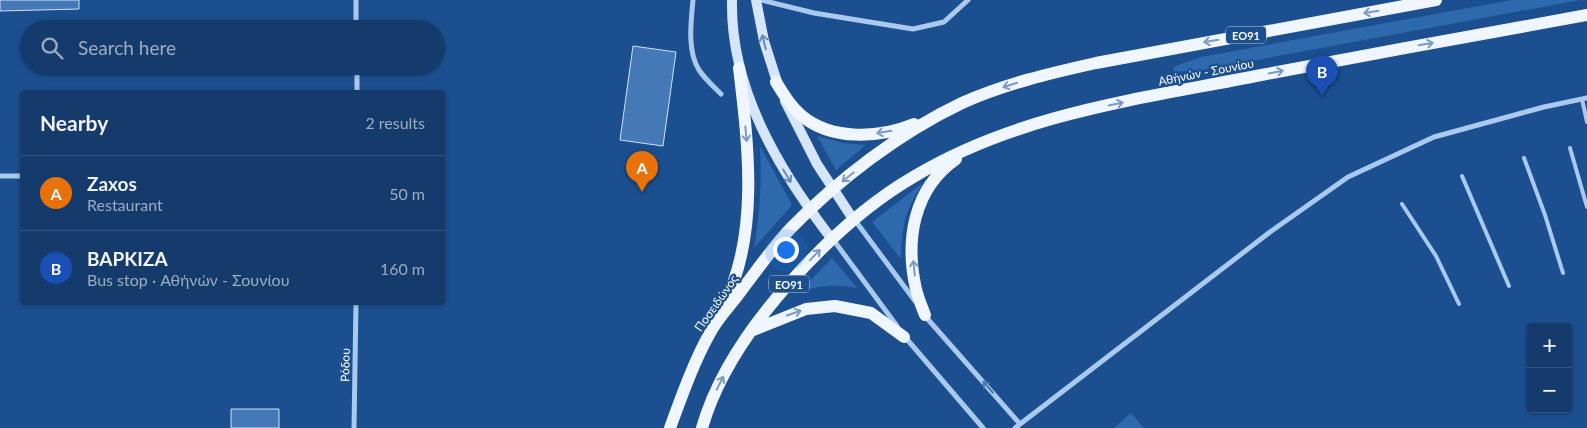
<!DOCTYPE html>
<html lang="en">
<head>
<meta charset="utf-8">
<style>
  :root { --surface:#143b6b; --page:#1d4271; --text:#f1f3f6; --muted:#9dadc1; --line:#33557e; --accent:#d6ab8b }
  body { margin:0; font-family:Lato,sans-serif; background:var(--page); color:var(--text) }
  .controls { position:absolute; right:15px; bottom:15px; display:grid; overflow:hidden; border-radius:5px; box-shadow:0 1px 4px #0004 }
  .controls button { width:45px; height:45px; display:grid; place-items:center; padding:0; border:0; border-bottom:1px solid var(--line); background:var(--surface); color:var(--text); font:25px sans-serif }
  .you { position:absolute; left:785px; top:249px; width:18px; height:18px; margin:-12px; border:4px solid #fff; border-radius:50%; background:#1a73e8; box-shadow:0 0 0 8px #1a73e833 }
  .badge { display:grid; place-items:center; width:32px; height:32px; border-radius:50%; background:var(--accent); color:#fff; font-size:16px; font-weight:700 }
  .pin { position:absolute; translate:-50% -41px; filter:drop-shadow(0 1px 2px #0008) }
  .pin::after { content:''; position:absolute; top:26px; width:18px; height:15px; background:inherit; clip-path:polygon(0 0,100% 0,50% 100%) }
  .list { margin:0; padding:0; list-style:none }
  h2 { display:flex; justify-content:space-between; align-items:center; height:65px; margin:0; padding:0 20px; font-size:21px }
  h2 small { font-size:16px; font-weight:400; color:var(--muted) }
  .list li { display:grid; grid-template-columns:32px 1fr auto; gap:15px; align-items:center; box-sizing:border-box; height:75px; padding:0 20px; border-top:1px solid var(--line) }
  .list b { display:block; font-size:19px; white-space:nowrap }
  .list p { margin:0; font-size:16px; white-space:nowrap; color:var(--muted) }
  .list em { font-size:16px; font-style:normal; color:var(--muted) }
  .icon { flex:none; width:28px; height:28px; fill:none; stroke:currentColor; stroke-width:2; stroke-linecap:round; stroke-linejoin:round }
  .map { position:relative; flex:none; width:1587px; height:428px; overflow:hidden }
  .search { position:absolute; background:var(--surface); box-shadow:0 1px 4px #0004; left:20px; top:20px; width:425px; height:55px; display:flex; align-items:center; gap:12px; box-sizing:border-box; padding:0 18px; border-radius:28px; color:var(--muted); font-size:19px }
  .panel { position:absolute; background:var(--surface); box-shadow:0 1px 4px #0004; left:20px; top:90px; width:425px; height:215px; border-radius:5px }
  .map>svg:first-child { display:block }
</style>
</head>
<body>
<div class="map">
<svg width="1587" height="428" viewBox="0 0 1587 428">
  <rect width="100%" height="100%" fill="#1b4f8f"/>
  <path fill="#2e69ad" d="M1512 0H1580L1203 70 1175 72 1173 70 1175 66 1201 57Z
    M817 136 843 143 866 145 836 170Z
    M760 146 792 205 754 248C760 212 762 182 760 146Z
    M924 182C905 210 902 225 901 259L872 222Z
    M832 258 857 288C834 284 822 285 799 292Z
    M1131 413 1144 428H1114Z"/>
  <path fill="#4478b7" stroke="#cfe3fa" d="M0 0H79V9L0 11Z
    M633 46 676 52 663 146 620 140Z
    M231 409H279V428H231Z"/>
  <g fill="none" stroke-linecap="round" stroke-linejoin="round">
    <path stroke="#a9c9ee" stroke-width="4" d="M1582 99 1587 122
      M1570 148 1587 207
      M1524 158 1545 215 1563 273
      M1462 176 1509 286
      M1402 204 1436 256 1459 304"/>
    <path stroke="#a9c9ee" stroke-width="5" d="M356 0V29
      M693 0C691 22 687 51 699 70 705 79 714 87 721 94
      M761 0 814 13 913 29 944 22 968 0
      M357 66V92
      M0 176H22
      M854 219 915 301
      M832 238 897 326
      M925 316 1020 424
      M905 337 983 428
      M354 428 356 302
      M1015 428 1270 232 1348 177 1434 137 1544 107 1587 98"/>
    <path stroke="#d6e6fa" stroke-width="10" d="M732 0C730 89 779 170 831 238
      M756 0 764 41 779 88
      M785 101 817 164 853 219"/>
    <path stroke="#f0f6ff" stroke-width="12" d="M776 82C784 95 791 107 802 116 832 141 880 138 914 124
      M723 306C760 236 748 143 739 68
      M925 315C922 307 918 298 916 289 905 241 913 189 956 159
      M751 331 806 309 835 306 871 313 904 337
      M670 428C681 398 694 361 710 333 718 318 731 305 741 291 757 270 773 247 791 228 839 179 899 133 962 103 1004 84 1051 73 1096 63L1436 0
      M702 428C718 372 754 322 793 279 829 239 868 203 915 176 1018 114 1140 99 1256 76 1366 55 1477 35 1587 15"/>
  </g>
  <defs><path id="oneway-shaft" d="M-6 0H5M1.5-3L5.5 0L1.5 3" fill="none" stroke-width="1.6" stroke-linecap="round" stroke-linejoin="round" transform="scale(1.25)"/></defs>
  <g stroke="#7b9ac1">
    <use href="#oneway-shaft" transform="translate(1371 12) rotate(170)"/>
    <use href="#oneway-shaft" transform="translate(1211 41) rotate(170)"/>
    <use href="#oneway-shaft" transform="translate(1426 44) rotate(-10)"/>
    <use href="#oneway-shaft" transform="translate(1276 72) rotate(-11)"/>
    <use href="#oneway-shaft" transform="translate(1010 85) rotate(162)"/>
    <use href="#oneway-shaft" transform="translate(1116 104) rotate(-11)"/>
    <use href="#oneway-shaft" transform="translate(884 132) rotate(170)"/>
    <use href="#oneway-shaft" transform="translate(746 134) rotate(85)"/>
    <use href="#oneway-shaft" transform="translate(848 177) rotate(141)"/>
    <use href="#oneway-shaft" transform="translate(815 255) rotate(-46)"/>
    <use href="#oneway-shaft" transform="translate(914 268) rotate(-96)"/>
    <use href="#oneway-shaft" transform="translate(794 313) rotate(-19)"/>
    <use href="#oneway-shaft" transform="translate(720 383) rotate(-63)"/>
  </g>
  <g stroke="#668bba">
    <use href="#oneway-shaft" transform="translate(764 42) rotate(-104)"/>
    <use href="#oneway-shaft" transform="translate(787 176) rotate(59)"/>
  </g>
  <use stroke="#4674ac" href="#oneway-shaft" transform="translate(988 387) rotate(-131)"/>
  <g text-anchor="middle" dominant-baseline="central" stroke-width="4.5" stroke-linejoin="round" paint-order="stroke">
    <g fill="#1b4f8f" stroke="#bbcadd" stroke-width="1">
      <rect x="1226" y="26.5" width="40" height="17" rx="4"/>
      <rect x="769" y="275.5" width="40" height="17" rx="4"/>
    </g>
    <g font-size="11" font-weight="bold" fill="#fff">
      <text x="1246" y="35">ΕΟ91</text>
      <text x="789" y="284">ΕΟ91</text>
    </g>
    <g font-size="12" fill="#fff" stroke="#1b4f8f">
      <text transform="translate(1206 72) rotate(-11)">Αθήνών - Σουνίου</text>
      <text transform="translate(716 303) rotate(-55)">Ποσειδώνος</text>
      <text transform="translate(345 365) rotate(-89)">Ρόδου</text>
    </g>
  </g>
</svg>
<div class="controls">
<button>+</button>
<button>−</button>
</div>
<div class="you"></div>
<div class="pin badge" style="left:642px;top:192px;background:#e8710a">A</div>
<div class="pin badge" style="left:1322px;top:96px;background:#1a4fb4">B</div>
<div class="search"><svg class="icon" aria-label="search" viewBox="0 0 24 24"><circle cx="10" cy="10" r="6"/><path d="M15 15l6 6"/></svg>Search here</div>
<section class="panel">
<h2>Nearby<small>2 results</small></h2>
<ul class="list">
<li><span class="badge" style="background:#e8710a">A</span><div><b>Zaxos</b><p>Restaurant</p></div><em>50 m</em></li>
<li><span class="badge" style="background:#1a4fb4">B</span><div><b>ΒΑΡΚΙΖΑ</b><p>Bus stop · Αθήνών - Σουνίου</p></div><em>160 m</em></li>
</ul>
</section>
</div>
</body>
</html>
